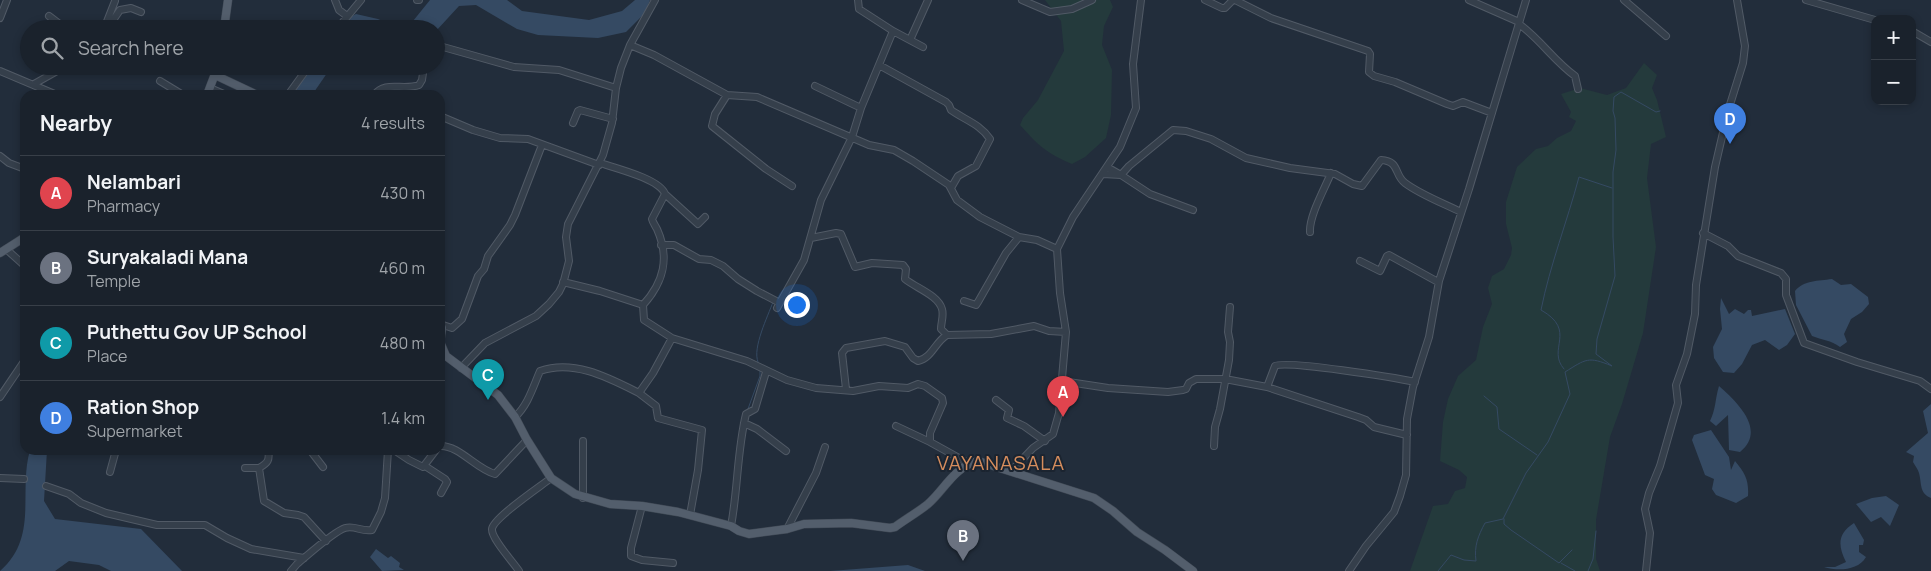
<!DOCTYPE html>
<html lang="en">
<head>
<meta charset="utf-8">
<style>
  :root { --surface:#1a222c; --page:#232a34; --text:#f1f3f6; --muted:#9fa4a9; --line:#383f48; --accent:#83b5fa }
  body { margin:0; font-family:Manrope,sans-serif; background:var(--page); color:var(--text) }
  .controls { position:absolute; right:15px; top:15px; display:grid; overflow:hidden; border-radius:10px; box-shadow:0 2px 8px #0003 }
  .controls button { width:45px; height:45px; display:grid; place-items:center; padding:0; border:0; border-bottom:1px solid var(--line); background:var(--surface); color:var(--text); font:25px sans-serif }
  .you { position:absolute; left:796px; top:304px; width:18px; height:18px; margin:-12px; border:4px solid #fff; border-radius:50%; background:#1a73e8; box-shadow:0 0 0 8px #1a73e833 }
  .badge { display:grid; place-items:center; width:32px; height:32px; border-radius:50%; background:var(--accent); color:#fff; font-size:16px; font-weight:700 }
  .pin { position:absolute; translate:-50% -41px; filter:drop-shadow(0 1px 2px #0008) }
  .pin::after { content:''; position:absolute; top:26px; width:18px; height:15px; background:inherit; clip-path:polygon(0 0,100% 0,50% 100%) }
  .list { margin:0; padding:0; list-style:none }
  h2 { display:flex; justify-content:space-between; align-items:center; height:65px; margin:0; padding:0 20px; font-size:21px }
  h2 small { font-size:16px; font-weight:400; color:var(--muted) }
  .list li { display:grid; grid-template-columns:32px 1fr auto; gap:15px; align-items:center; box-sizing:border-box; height:75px; padding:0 20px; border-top:1px solid var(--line) }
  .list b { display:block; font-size:19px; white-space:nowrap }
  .list p { margin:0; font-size:16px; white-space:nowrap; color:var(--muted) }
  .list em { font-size:16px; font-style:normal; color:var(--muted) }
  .icon { flex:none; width:28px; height:28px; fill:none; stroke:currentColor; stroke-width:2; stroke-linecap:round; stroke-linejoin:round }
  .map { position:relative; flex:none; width:1931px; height:571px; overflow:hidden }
  .search { position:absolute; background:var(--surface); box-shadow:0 2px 8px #0003; left:20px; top:20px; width:425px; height:55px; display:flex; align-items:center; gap:12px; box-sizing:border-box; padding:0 18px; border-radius:28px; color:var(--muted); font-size:19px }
  .panel { position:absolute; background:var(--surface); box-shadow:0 2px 8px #0003; left:20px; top:90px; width:425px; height:365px; border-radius:15px }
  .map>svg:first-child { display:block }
</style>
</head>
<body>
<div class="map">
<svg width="1931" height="571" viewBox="0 0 1931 571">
  <rect width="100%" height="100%" fill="#222d3b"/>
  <path fill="#243a3c" d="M1045 0H1110L1113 7 1104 26 1102 45 1112 70 1111 115 1106 138 1085 157 1072 164C1046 153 1039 146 1020 125L1023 118 1038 100 1064 51 1061 21Z
    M1644 63 1657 75 1652 88 1657 100 1666 137 1651 144 1647 178 1656 247 1643 333 1622 404 1610 437 1596 520V559L1600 571H1410L1433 506 1448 504 1455 491 1465 488 1467 477 1459 470 1440 461 1443 422 1448 399 1458 376 1476 360 1483 327 1492 304 1488 288 1492 276 1504 269 1511 255 1512 248 1506 224V202L1517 167 1536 149 1548 146 1557 138 1571 131 1576 121 1569 117 1571 112 1561 94 1580 88 1607 95 1626 88Z"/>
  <path fill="#354a63" d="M430 0H507L522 11 589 20 622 11 635 0H650L645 13 626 32 598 38 538 35 517 29 476 5 459 6 436 31V29H339L346 19 356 14 378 19 395 27 413 21Z
    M312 66H332L312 95H292Z
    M1832 279 1841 285 1851 284 1868 297 1869 304 1862 312 1851 319 1844 334 1847 342 1840 347C1831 340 1822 340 1812 336L1796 305 1795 291C1804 280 1818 281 1832 279Z
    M1721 298 1729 314 1735 309 1744 314 1748 310H1751L1752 316 1785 309 1795 334 1787 345 1779 350 1765 340 1752 345 1742 364 1734 373 1723 372 1714 358 1713 347 1722 329 1720 309Z
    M1719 386C1737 402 1767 430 1740 452L1729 450 1728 415 1716 426 1710 421C1716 409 1715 399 1719 386Z
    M1931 404V498C1919 493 1922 484 1919 473 1918 469 1915 466 1913 462L1914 456 1906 452 1928 433 1923 411Z
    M1711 430 1729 457 1731 470 1735 461C1745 473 1749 480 1748 496L1736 503 1716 495 1712 489 1714 479 1705 475 1692 440 1694 435Z
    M30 450H47L44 501 55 519 141 529 182 571H111L99 565 69 561 55 571H0C39 537 18 492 30 450Z
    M1886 496 1899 505 1890 526 1881 517 1871 522 1856 504 1872 498Z
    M1854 523 1864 540 1863 545H1859V552L1866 557C1858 571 1837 571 1824 567H1835L1846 562C1838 546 1837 534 1854 523Z
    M376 549 388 558 391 556 400 563 399 567 404 570 382 571 370 557Z
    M908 565 925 571H830Z"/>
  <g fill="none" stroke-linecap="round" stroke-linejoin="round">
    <path stroke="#354a63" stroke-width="1" d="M758 362C752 348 768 316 773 302
      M1564 369C1546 349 1578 331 1541 310 1550 265 1567 222 1579 177L1612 188
      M1484 396 1497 407 1499 429 1537 455
      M748 409 760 376V371
      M1504 519V524L1511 530 1559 563 1572 550
      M1561 563 1575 571
      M1438 571 1451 555 1464 560 1476 561C1474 546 1478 536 1485 523L1503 519 1526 473 1548 442 1570 394 1565 372C1586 359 1588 356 1612 366L1596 354 1597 339 1615 276 1613 237V172L1616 150 1615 118 1613 111 1614 97 1621 92 1656 112 1660 111
      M1588 571 1593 559 1596 531"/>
    <defs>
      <path id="minor" d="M335 0 339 10 347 16
        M417 0H419
        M858 0 859 9 893 31 923 47
        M1022 0 1050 12 1072 9 1092 0
        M1205 0 1222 8H1225L1233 0
        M1235 0 1271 18 1368 51 1370 54 1369 72 1374 76 1395 82 1447 104 1453 106 1463 102 1492 113
        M1469 0 1519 22
        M1624 0 1666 36
        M1806 0 1875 20
        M49 16 66 29
        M0 18 7 0
        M1519 24C1540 39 1554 61 1575 76L1578 89
        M104 29 115 1
        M107 29 120 10 131 8 141 12
        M337 29 361 0
        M1912 31 1931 42
        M910 40 928 0
        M436 45 514 67 559 70 616 88
        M630 45 654 55 727 95 757 97 869 145 894 150 913 161 949 185 957 200 980 217 1019 237 1037 240 1057 249
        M879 65 946 102 949 105 951 110C965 120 980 124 990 139L976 166 958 176 951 188
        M0 71 57 95
        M160 81 183 95
        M34 84 66 66
        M815 86 861 108
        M210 88 226 95
        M288 95 309 66
        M374 95C386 80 402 91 419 85L422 80 424 66
        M727 95 715 114 712 126 766 169 792 186
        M440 116 473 130 500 138 528 139 599 165
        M573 123 578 111 580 110 613 119
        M0 156 9 163 25 169
        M1107 167 1121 175 1129 166 1173 130 1186 131 1211 139 1246 158 1290 168 1335 174 1353 184 1362 186 1381 160C1400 161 1394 175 1405 183 1421 195 1443 203 1461 212
        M1103 174 1121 175 1150 194 1193 210
        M665 194 698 224 705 217
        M1310 232C1309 216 1325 188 1331 173
        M1703 233 1728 246 1738 256 1781 273 1786 279V295L1804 343 1857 362 1920 381 1931 389
        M811 238 836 233 841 234 855 267 872 263 903 265 906 269 905 279C916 288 938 295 942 309 944 316 941 322 941 329L947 335
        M661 245H674L699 259 711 260 723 266 738 279 757 291 780 303
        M6 249 25 266
        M1360 261 1380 271 1387 256 1389 255 1438 282
        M563 282 600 291 643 305C664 282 670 258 657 229 655 225 653 223 652 219L665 194C660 179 615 168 600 163
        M964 301 976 305 978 302 1006 253 1019 237
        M777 308 804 260 821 200 852 137 861 108 893 31
        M440 324 452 328 462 319 478 276 484 269 488 256 510 225 515 215 542 145
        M672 338 747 361 787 380 816 388 853 391 879 386 908 388 918 384 925 386 942 398 943 403 930 433V442L968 463
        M461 368 485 343 536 316 549 304 559 292 563 284 569 261 566 237 568 224 603 155 612 123 616 88 621 68 630 45 655 0
        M1062 381 1108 388 1168 392 1183 390 1186 389 1189 383 1196 379H1225L1267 387 1358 417 1366 420 1374 427 1407 435
        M1267 387 1275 366C1286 360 1397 378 1415 382
        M846 389 842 353 846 348 885 341 905 347 913 358 918 361C932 358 935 342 947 335L991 334 1034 326 1049 331 1066 332
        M639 393 656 406 658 418 702 430 698 470 690 515
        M0 397 25 360
        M996 400 1009 410 1007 418 1024 426 1045 441
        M515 417C528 405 533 387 540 371 574 359 609 378 639 393L653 373 672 338 644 320 643 305
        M744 423 757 429 786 451
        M896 426 930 442
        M440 446C459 445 476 469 495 474L527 440
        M1214 446 1215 427 1220 409 1229 360 1230 342 1228 332 1230 307
        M268 450C270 460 268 463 259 468L264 501 284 513 298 515 304 517 326 541
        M310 450 323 467
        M394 450 409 460 423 467 436 450
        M425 466 445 479 447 482 441 493
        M245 468H259
        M1011 471 1033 448 1053 434 1059 413 1066 332 1060 293 1057 249 1073 217 1120 147 1136 108 1133 64 1141 0
        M110 472 116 450
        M0 478 24 479
        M46 486 69 494 81 503 106 513 157 525H205L227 538 251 549 304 558
        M583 498V441
        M642 506 631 548V556L642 560 673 563
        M731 526C738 489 737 451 746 414L755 409 766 372
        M787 529 816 473 825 447
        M291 571 297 564C308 555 333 532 345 528 355 525 361 532 372 530L381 512 385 498 388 450
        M519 571C513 562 491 538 492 529 493 518 541 486 551 478
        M1349 571 1366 546 1394 512 1400 496 1406 475 1407 419 1413 387 1429 337 1439 281 1469 189 1526 0
        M1646 571 1650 533 1645 509 1649 493 1660 466 1678 403 1676 385 1687 354 1695 314 1696 285 1715 167 1728 111 1743 63 1745 46 1737 0"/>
      <path id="major" d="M224 29 228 0
        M215 75 257 95
        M207 95 218 66
        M0 253 25 237
        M440 323 442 328 440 342 446 356 498 395 515 417 527 440 551 478 575 494 610 504 642 506 678 512 731 526 739 531 749 534 787 529 804 524 851 523 890 528 895 527C906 519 918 512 928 504 945 489 954 467 978 461L1094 498 1113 511 1137 532 1165 550 1193 571"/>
    </defs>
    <use href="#minor" stroke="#515a66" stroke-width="8"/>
    <use href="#major" stroke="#3f4854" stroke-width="9"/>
    <use href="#minor" stroke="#353f4b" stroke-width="6"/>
    <use href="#major" stroke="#535e6c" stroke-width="8"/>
  </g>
  <g text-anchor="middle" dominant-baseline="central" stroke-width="4" stroke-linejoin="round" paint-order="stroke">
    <g font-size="20" letter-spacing="1" fill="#d68d5d" stroke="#1b2430">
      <text x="1001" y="462">VAYANASALA</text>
    </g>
  </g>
</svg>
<div class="controls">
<button>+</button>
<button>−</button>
</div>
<div class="you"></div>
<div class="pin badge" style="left:1063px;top:417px;background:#e0444e">A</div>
<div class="pin badge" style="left:963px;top:561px;background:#6b7280">B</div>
<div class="pin badge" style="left:488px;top:400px;background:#0f9aa8">C</div>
<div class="pin badge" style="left:1730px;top:144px;background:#3f7fe0">D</div>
<div class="search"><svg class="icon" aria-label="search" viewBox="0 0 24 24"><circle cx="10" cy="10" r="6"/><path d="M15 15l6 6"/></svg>Search here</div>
<section class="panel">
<h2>Nearby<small>4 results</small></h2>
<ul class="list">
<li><span class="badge" style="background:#e0444e">A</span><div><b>Nelambari</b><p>Pharmacy</p></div><em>430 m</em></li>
<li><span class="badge" style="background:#6b7280">B</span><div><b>Suryakaladi Mana</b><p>Temple</p></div><em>460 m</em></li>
<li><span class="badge" style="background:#0f9aa8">C</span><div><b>Puthettu Gov UP School</b><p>Place</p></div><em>480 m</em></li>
<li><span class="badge" style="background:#3f7fe0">D</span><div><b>Ration Shop</b><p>Supermarket</p></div><em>1.4 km</em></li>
</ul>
</section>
</div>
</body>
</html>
